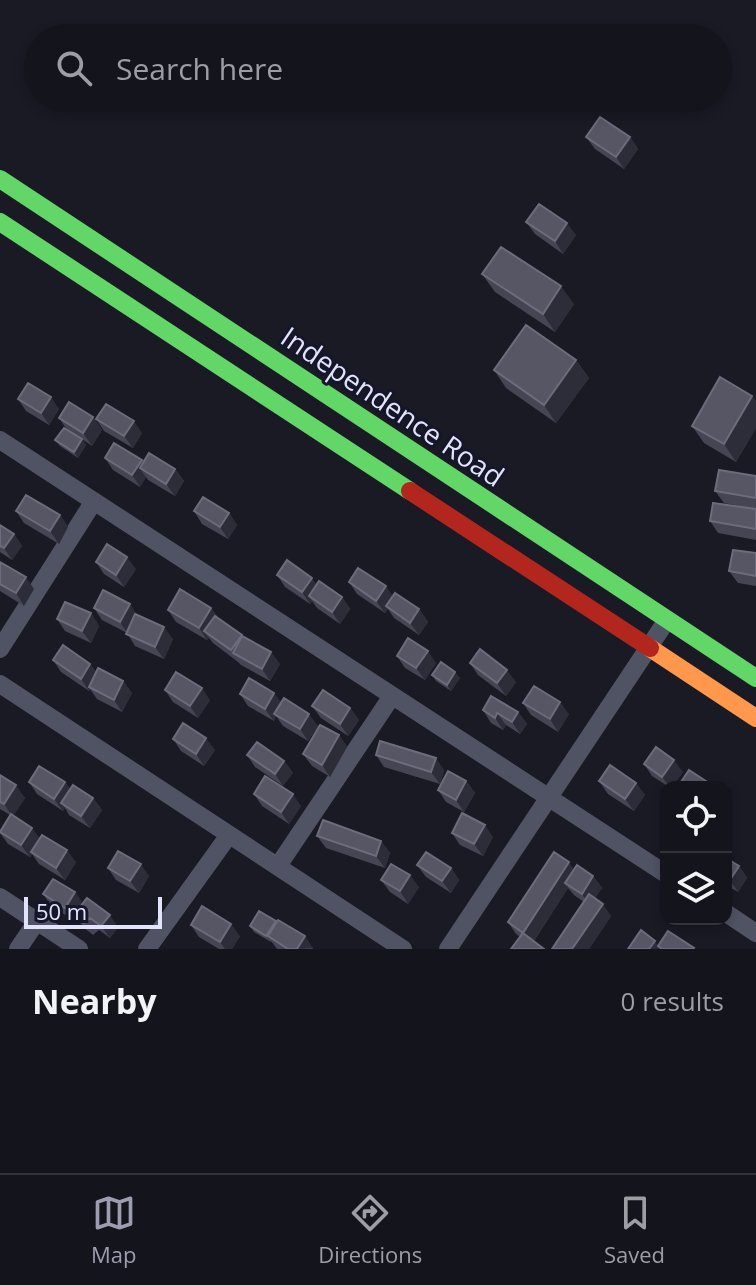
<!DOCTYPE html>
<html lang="en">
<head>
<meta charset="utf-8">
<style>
  :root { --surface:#14141c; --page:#1d1d25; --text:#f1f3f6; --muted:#9d9ea3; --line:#33333b; --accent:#9c9db0 }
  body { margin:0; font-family:"Open Sans",sans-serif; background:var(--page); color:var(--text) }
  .controls { position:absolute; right:24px; bottom:24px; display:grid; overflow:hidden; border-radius:16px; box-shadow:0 4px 12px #0003 }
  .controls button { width:72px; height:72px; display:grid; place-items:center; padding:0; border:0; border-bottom:2px solid var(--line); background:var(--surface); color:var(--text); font:40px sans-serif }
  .scale { position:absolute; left:24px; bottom:20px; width:138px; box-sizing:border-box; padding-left:8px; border:4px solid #e2e4fb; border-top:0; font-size:22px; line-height:28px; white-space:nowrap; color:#e2e4fb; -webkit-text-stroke:6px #15162a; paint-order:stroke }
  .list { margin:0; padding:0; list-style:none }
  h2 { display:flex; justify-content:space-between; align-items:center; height:104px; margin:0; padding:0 32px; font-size:34px }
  h2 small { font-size:26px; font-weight:400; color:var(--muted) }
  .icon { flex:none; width:44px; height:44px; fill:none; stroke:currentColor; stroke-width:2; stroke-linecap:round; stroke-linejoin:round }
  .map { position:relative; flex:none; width:756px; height:949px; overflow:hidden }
  .search { position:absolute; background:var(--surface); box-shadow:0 4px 12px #0003; left:24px; right:24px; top:24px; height:88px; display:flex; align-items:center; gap:20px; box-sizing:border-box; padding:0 28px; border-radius:44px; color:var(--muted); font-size:30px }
  .sheet { height:224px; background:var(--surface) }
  nav { display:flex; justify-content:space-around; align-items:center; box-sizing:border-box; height:112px; border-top:2px solid var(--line); background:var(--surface); font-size:22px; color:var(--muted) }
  nav a { display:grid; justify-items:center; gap:4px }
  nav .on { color:var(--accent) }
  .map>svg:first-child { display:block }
</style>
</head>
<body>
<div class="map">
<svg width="756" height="949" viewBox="0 0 756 949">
  <rect width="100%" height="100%" fill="#1a1a25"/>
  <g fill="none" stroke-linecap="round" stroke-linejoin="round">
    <path stroke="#505364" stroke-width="18" d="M0 440 666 874
      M0 649 94 501
      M0 684 403 949
      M278 866 392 696
      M0 897 79 949
      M726 913 756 933
      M18 949 37 921
      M147 949 229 835
      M448 949 667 620"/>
    <path stroke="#63d668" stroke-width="18" d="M0 179 756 678
      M0 222 410 491"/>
    <path stroke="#ff974d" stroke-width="18" d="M650 648 756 718"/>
    <path stroke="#b3261e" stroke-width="18" d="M410 491 650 648"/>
  </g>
  <path fill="#454553" d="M586 137H630L638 149 624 169 595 149Z
    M526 222 576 235 563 254 535 234Z
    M482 274 574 304 555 332 495 292Z
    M576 360 589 378 556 423 506 388 494 370Z
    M752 396 756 401V428L736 462 704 443 692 426Z
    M18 399 59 409 49 425 26 411Z
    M93 417 102 430 92 446 82 439 86 445 78 458 60 446 55 440 67 430 59 418Z
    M96 419 142 433 133 448 104 431Z
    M105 458 142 460 143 462 175 469 184 481 175 496 148 480 146 477 140 487 113 470Z
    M756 476V540L718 533 710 521 751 508 724 503 715 491Z
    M16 511 60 515 68 527 59 544 24 523Z
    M194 511 229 513 237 525 228 539 202 524Z
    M0 525 14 534 22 546 12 560 0 552Z
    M756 553V586L738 583 729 571Z
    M0 562 34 589 24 606 0 591Z
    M96 562 136 569 124 587 104 574Z
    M277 575 317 585 342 597 350 609 340 624 317 608 312 601 310 604 285 587Z
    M349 582 393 596 419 609 428 622 419 635 394 618 388 609 385 613 357 594Z
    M94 608 137 615 173 639 164 659 135 646 127 633 102 620Z
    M211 608 219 619 280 664 270 681 241 665 238 662 213 643 209 638 207 640 176 622 168 610Z
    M91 613 99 626 91 643 65 631 57 619Z
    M397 656 436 663 425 680 405 668Z
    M53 660 90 664 96 672 123 681 132 693 122 712 97 699 90 689 89 691 61 672Z
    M470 663 516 682 506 696 478 675Z
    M432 675 460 678 451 691 436 681Z
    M165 690 210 700 198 718 173 702Z
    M240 694 281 703 318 726 308 741 283 726 276 716 274 721 248 706Z
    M523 703 569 714 558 732 531 715Z
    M312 706 350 708 359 720 348 736 321 718Z
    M483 710 518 712 527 724 520 734 506 725 503 730 491 723Z
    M339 735 347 747 330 777 312 766 303 754Z
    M173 739 215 750 204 766 181 751Z
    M247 755 284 761 293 773 283 786 255 767Z
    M376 755 444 770 440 784 384 767Z
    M644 764 683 772 672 787H669L652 776Z
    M0 775 25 798 13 816 40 838 76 862 65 880 39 864 32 854 30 857 8 844 0 833 10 815 0 809Z
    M466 781 475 793 464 812 446 802 438 790Z
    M599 781 636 783 645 795 634 811 608 794Z
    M29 782H65L70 789 93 798 102 810 90 828 69 815 65 808 63 811 37 794Z
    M254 794 301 806 289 824 262 806Z
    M452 833 493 837 483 856 460 845Z
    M317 836 381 841 390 853 385 868 326 848Z
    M726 858 739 866 747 878 738 892 726 885Z
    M417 865 451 868 459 880 451 893 426 877Z
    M108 868 149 876 139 893 116 880Z
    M574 869 593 876 602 888 595 898 611 916 589 949H552L584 902 574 895 568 888 534 941 520 937 516 934 508 922Z
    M381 880 419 887 408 904 390 892Z
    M75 892 83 904 118 927 110 938 99 930 93 935 83 927 76 917 74 920 52 907 43 894Z
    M276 923 305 936 313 949H277L271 941V942L254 932 250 926Z
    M191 925 240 936 232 949H219L199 937Z"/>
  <path fill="#2d2d39" d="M630 137 638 149 624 169 616 157Z
    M567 223 576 235 563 254 555 241Z
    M561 286 574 304 555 332 543 314Z
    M576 360 589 378 556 423 544 405Z
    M752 396 756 401V428L736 462 724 444Z
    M51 397 59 409 49 425 41 413Z
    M93 417 102 430 92 446 83 433Z
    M134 421 142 433 133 448 124 436Z
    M82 439 86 445 78 458 74 452Z
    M142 460 150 472 140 468 146 477 140 487 132 475Z
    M175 469 184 481 175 496 166 484Z
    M229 513 237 525 228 539 220 527Z
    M60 515 68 527 59 544 50 531Z
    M14 534 22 546 12 560 4 548Z
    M127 557 136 569 124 587 116 575Z
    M26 577 34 589 24 606 16 593Z
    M312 578 320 590 309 596 312 601 310 604 302 592Z
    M386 586 394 598 386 606 388 609 385 613 376 601Z
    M342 597 350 609 340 624 332 612Z
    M130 604 138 616 128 634 120 622Z
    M211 608 220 620 204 631 209 638 207 640 199 628Z
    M419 609 428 622 419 635 410 623Z
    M91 613 99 626 91 643 82 631Z
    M164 627 173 639 164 659 155 647Z
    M428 651 436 663 425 680 416 668Z
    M271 652 280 664 270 681 262 669Z
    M90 664 99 676 89 687 90 689 89 691 81 679Z
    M507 670 516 682 506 696 497 683Z
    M455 672 460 678 451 691 447 685Z
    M123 681 132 693 122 712 114 700Z
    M202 688 210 700 198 718 190 706Z
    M274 693 283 705 274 714 276 716 274 721 265 709Z
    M560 702 569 714 558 732 550 719Z
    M350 708 359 720 348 736 340 724Z
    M518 712 527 724 520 734 512 722Z
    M497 713 506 725 503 730 495 718Z
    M309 714 318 726 308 741 300 729Z
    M339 735 347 747 330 777 322 765Z
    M206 738 215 750 204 766 196 754Z
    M436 758 444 770 440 784 431 772Z
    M674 760 683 772 672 787H670L662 777Z
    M284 761 293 773 283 786 275 774Z
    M466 781 475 793 464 812 456 800Z
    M65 782 73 794 61 803 65 808 63 811 54 799Z
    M636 783 645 795 634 811 625 799Z
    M16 785 25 798 13 817 4 804Z
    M293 794 301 806 289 824 281 812Z
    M93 798 102 810 90 828 81 816Z
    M485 825 493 837 483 856 474 844Z
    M32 828 41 840 30 857 21 845Z
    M381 841 390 853 385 868 376 856Z
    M67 850 76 862 65 880 56 868Z
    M569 862 577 874 565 883 568 888 531 945 523 933Z
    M141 864 149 876 139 893 130 881Z
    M739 866 747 878 738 892 730 880Z
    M451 868 459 880 451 893 442 881Z
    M410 875 419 887 408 904 400 891Z
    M593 876 602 888 590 906 582 894Z
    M75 892 83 904 74 920 65 908Z
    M603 904 611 916 589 949H572Z
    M110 915 118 927 110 938 101 926Z
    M231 924 240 936 232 949H225L220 942Z
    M305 936 313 948 297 949Z
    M655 941 660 949H649Z"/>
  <path fill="#565665" stroke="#6c6c7c" stroke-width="2" d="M600 117 630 137 616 157 586 137Z
    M539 204 567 223 555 241 526 222Z
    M501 247 561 286 543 314 482 274Z
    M526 325 576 360 544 405 494 370Z
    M720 377 752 396 724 444 692 426Z
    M28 383 51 397 41 413 18 399Z
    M69 402 93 417 83 433 59 418Z
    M106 404 134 421 124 436 96 419Z
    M64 428 82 439 74 452 55 440Z
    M114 443 142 460 132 475 105 458Z
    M149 453 175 469 166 484 140 468Z
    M719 470 756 476V498L715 491Z
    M26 495 60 515 50 531 16 511Z
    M203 497 229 513 220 527 194 511Z
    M713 503 756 509V529L710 521Z
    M0 525 14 534 4 548 0 546Z
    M107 544 127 557 116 575 96 562Z
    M733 550 756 553V576L729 571Z
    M287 560 312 578 302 592 277 575Z
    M0 562 26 577 16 593 0 584Z
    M358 568 386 586 376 601 349 582Z
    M319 581 342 597 332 612 309 596Z
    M180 589 211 608 199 628 168 610Z
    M103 590 130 604 120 622 94 608Z
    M395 593 419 609 410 623 386 606Z
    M65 602 91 613 82 631 57 619Z
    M135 614 164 627 155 647 126 634Z
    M215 616 242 635 231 650 204 631Z
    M242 636 271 652 262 669 233 653Z
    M408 638 428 651 416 668 397 656Z
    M63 645 90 664 81 679 53 660Z
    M480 649 507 670 497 683 470 663Z
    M441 662 455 672 447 685 432 675Z
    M98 668 123 681 114 700 89 687Z
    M176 672 202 688 190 706 165 690Z
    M249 678 274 693 265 709 240 694Z
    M534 686 560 702 550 719 523 703Z
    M323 690 350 708 340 724 312 706Z
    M491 696 518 712 512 722 497 713 495 718 483 710Z
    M284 698 309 714 300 729 274 714Z
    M183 723 206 738 196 754 173 739Z
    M320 725 339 735 322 765 303 754Z
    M380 741 436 758 431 772 376 755Z
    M257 742 284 761 275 774 247 755Z
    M656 747 674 760 662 777 644 764Z
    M610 765 636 783 625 799 599 781Z
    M39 766 65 782 54 799 29 782Z
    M689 770 715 787H683L679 785Z
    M448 771 466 781 456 800 438 790Z
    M0 775 16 785 4 804 0 802Z
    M265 776 293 794 281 812 254 794Z
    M73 785 93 798 81 816 61 803Z
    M462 813 485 825 474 844 452 833Z
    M11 814 32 828 21 845 0 832Z
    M323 820 381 841 376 856 317 836Z
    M42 835 67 850 56 868 31 852Z
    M118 851 141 864 130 881 108 868Z
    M426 852 451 868 442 881 417 865Z
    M554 852 569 862 523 933 508 922Z
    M726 858 739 866 730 880 726 878Z
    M391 864 410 875 400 891 381 880Z
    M577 865 593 876 582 894 565 883Z
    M53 879 75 892 65 908 43 894Z
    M589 894 603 904 572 949H552Z
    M87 898 110 915 101 926 90 918 84 923 74 915Z
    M202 906 231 924 220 942 191 925Z
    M259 911 276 921 266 936 250 926Z
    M278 920 305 936 297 949H288L268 936Z
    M641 930 655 941 649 949H628Z
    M668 931 694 948 693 949H662L658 946Z
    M523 933 544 949H511Z"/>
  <g text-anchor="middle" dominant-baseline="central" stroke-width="6" stroke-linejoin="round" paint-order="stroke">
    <g font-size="28" fill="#e2e4fb" stroke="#15162a">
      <text transform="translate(393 406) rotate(34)">Independence Road</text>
    </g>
  </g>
</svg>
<div class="controls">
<button><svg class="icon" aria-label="locate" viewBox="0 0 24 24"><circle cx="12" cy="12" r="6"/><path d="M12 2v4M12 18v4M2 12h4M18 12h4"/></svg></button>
<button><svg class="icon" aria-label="layers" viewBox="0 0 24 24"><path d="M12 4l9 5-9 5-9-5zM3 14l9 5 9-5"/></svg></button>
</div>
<div class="scale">50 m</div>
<div class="search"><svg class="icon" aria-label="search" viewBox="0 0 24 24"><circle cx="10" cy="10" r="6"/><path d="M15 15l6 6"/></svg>Search here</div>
</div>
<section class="sheet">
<h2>Nearby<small>0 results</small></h2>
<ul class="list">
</ul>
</section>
<nav>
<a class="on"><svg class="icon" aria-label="map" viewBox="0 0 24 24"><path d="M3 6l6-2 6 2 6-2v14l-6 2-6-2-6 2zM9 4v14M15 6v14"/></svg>Map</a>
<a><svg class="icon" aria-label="directions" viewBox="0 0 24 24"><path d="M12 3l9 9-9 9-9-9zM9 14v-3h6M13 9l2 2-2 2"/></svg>Directions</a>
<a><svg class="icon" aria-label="saved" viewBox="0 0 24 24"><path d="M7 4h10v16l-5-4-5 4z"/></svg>Saved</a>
</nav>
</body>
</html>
